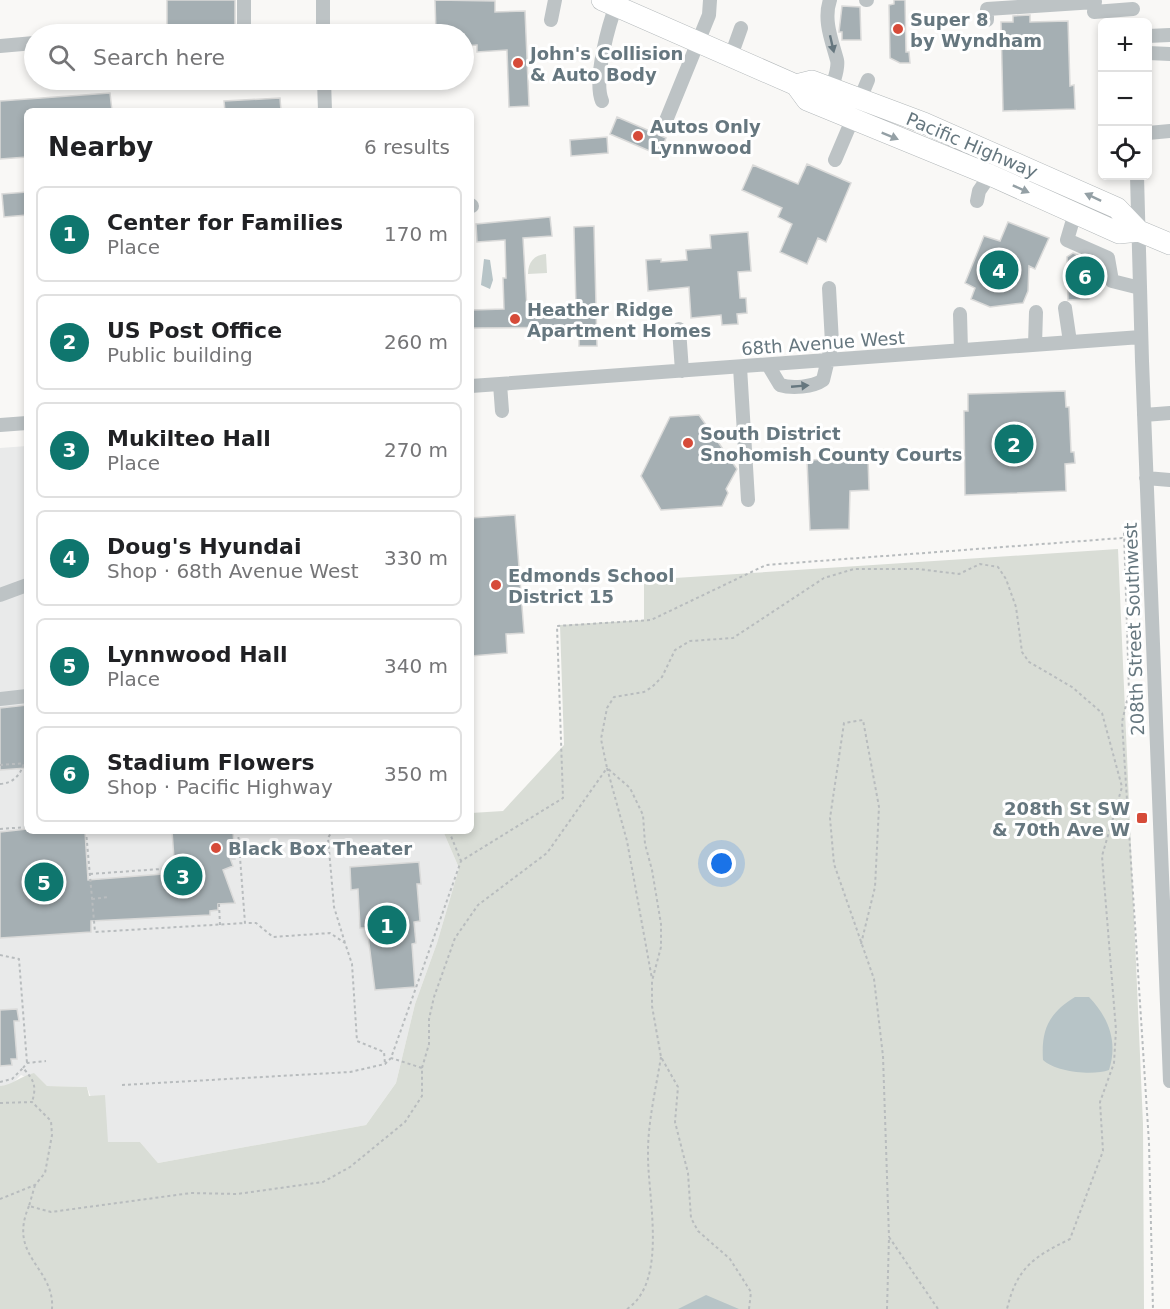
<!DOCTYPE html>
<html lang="en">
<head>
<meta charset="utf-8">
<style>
  :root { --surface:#fff; --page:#f2f2f2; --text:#202124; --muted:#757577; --line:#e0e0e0; --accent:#0f766e }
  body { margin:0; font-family:"DejaVu Sans",sans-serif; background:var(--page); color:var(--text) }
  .controls { position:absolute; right:18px; top:18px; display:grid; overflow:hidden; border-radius:9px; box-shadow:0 3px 9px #0003 }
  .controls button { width:54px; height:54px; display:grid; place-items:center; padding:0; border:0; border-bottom:2px solid var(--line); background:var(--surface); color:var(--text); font:30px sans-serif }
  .you { position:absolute; left:722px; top:864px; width:21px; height:21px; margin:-15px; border:4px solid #fff; border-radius:50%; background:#1a73e8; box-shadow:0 0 0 9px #1a73e833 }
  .badge { display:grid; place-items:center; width:39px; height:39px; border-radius:50%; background:var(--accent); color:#fff; font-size:20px; font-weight:700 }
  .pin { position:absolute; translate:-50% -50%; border:3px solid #fff; box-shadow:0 2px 6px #0006 }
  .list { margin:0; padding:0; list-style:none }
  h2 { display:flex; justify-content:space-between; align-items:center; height:78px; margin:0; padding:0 24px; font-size:26px }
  h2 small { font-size:20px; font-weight:400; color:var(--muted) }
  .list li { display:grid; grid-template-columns:39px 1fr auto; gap:18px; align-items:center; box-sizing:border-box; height:96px; margin:0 12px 12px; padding:0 12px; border:2px solid var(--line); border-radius:9px }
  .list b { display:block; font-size:22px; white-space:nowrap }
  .list p { margin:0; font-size:20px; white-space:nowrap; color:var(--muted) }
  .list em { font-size:20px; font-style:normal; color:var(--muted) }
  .icon { flex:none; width:33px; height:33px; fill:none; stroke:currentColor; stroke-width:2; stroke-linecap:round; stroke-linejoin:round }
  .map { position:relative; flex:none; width:1170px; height:1309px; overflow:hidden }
  .search { position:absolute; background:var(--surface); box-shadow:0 3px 9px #0003; left:24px; top:24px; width:450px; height:66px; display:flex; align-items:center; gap:15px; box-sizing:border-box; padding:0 21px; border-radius:33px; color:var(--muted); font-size:22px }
  .panel { position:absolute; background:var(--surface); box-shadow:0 3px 9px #0003; left:24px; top:108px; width:450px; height:726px; border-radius:9px }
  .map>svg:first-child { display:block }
</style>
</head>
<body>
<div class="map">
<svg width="1170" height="1309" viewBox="0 0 1170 1309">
  <rect width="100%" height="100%" fill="#f9f8f6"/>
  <path fill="#e9eaea" d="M27 446V831H443L459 868 437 943 415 1004 396 1083 366 1125 158 1163 140 1142H108L87 1087 47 1086 21 1075 11 1085 0 1086V448Z"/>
  <path fill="#d9ddd6" d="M546 254 547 273 528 274C528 262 534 255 546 254Z
    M1118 549 1143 1124 1144 1309H0V1086C13 1085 20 1076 34 1073L47 1086 87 1087 89 1096 105 1095 108 1142H140L158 1163 366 1125 396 1083 415 1004 437 943 459 868 443 831H471V813L503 811 564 745 560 625 644 620V580Z"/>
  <path fill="#b7c4c7" d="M484 259 490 260 493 280 490 289 481 285Z
    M1075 997H1089C1109 1018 1118 1042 1109 1070 1093 1076 1056 1072 1043 1060 1041 1029 1049 1013 1075 997Z
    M706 1295 739 1309H678Z"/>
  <path fill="#a5afb3" stroke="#dadad9" stroke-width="1.5" d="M167 0H235V34H167Z
    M435 0 495 1V12L525 11 529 106 509 107 507 50 477 52V45L464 46V34H436Z
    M894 0H905L906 52H909L910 63H900L890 58 889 5 894 4Z
    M842 6 860 7 861 40H842V32H839Z
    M1030 15V22L1068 21 1070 86 1074 85 1075 109 1003 111 1001 22H1013V16Z
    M110 93 112 111H27V157L0 159V101Z
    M280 98 281 111H225L224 101Z
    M617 117 666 138 659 155 610 134Z
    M607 137 608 153 571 156 570 140Z
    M807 164 851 183 826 242 818 238 807 264 780 252 792 224 778 217 782 208 742 190 753 165 798 184Z
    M27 192V215L4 217 2 194Z
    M550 217 552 236 523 238 527 309 576 308 574 227 594 226 597 346H579V327L471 328V310L504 309 503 278H506L505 240 477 242 476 224Z
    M1008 222 1049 238 1035 269 1029 266 1028 291 1023 303 990 307 971 299 975 288 965 283 984 236 1000 241Z
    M748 232 751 271 738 272 740 298H746L747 313 737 314 738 324 722 325 721 315 691 318 689 287 648 291 646 260 661 259V262L687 260 686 250 711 248 710 235Z
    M1073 253 1100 264 1101 272 1089 299 1068 300 1067 257Z
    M1065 391 1066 407H1069L1071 452H1074L1075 463 1065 464 1066 491 965 495 964 411H968V394Z
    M699 415 737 469 726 489 728 493 722 506 661 510 641 476 670 417Z
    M868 458 869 490 850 491 849 529 810 530 807 460Z
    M515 515 524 633 506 634 507 653 471 656V518Z
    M27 705V768L0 770V708Z
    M27 829 85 831 88 880 175 873 172 831H233L235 859 230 858 233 866 223 870 235 903 218 904V910L210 911V915L91 921V932L0 938V832Z
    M419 862 421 884H417L420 921 414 922 416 943 412 944 415 987 375 990 367 928H360L358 889 351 890 350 867Z
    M17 1009 19 1021H14L17 1059H11L12 1065 0 1066V1010Z"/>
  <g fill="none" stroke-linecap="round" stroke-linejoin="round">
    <defs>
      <path id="highway" d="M602 0 796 85 807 100 990 175 1119 233 1139 231
        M796 85 812 81 924 123 1117 208 1139 231 1170 244"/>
    </defs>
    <use href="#highway" stroke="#b3b8ba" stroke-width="22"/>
    <path stroke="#b8bcbe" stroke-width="2" stroke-dasharray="3 3" stroke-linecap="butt" d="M1132 524 1124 532 1129 692 1122 722 1149 1143 1153 1309
      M0 765 27 763
      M607 768 627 841 652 979
      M0 784C13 783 20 776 24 763
      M0 829 27 827
      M86 831 95 932 245 923
      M238 831 245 923H256L273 937 330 933 345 943 352 964 357 1041 384 1052 385 1064
      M449 831 461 861
      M90 874 175 868
      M92 899 109 897
      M219 904 220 925
      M345 943 334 907 328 838 331 833 352 831
      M861 944 875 887 879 807 863 720 844 723 830 818 834 864 874 979 883 1056 889 1237
      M0 955 19 959 27 1063
      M23 1068 27 1063 46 1061
      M422 1068 429 1044V1019L434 997 455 938 478 905 547 853 607 768
      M0 1082 12 1079 23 1068C34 1080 37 1086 32 1102
      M122 1085 350 1072 385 1064 391 1058 461 861 563 798 557 626 651 620 766 565 1122 538 1125 541
      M0 1103 32 1102 51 1121 52 1135 45 1173 35 1185 0 1199
      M35 1185 29 1206 51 1212 191 1193 237 1194 323 1182 350 1167 405 1122 422 1096V1068L391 1058
      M29 1206C7 1257 55 1267 52 1309
      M627 1309C669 1281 647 1195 648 1152 648 1121 656 1088 661 1057
      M749 1309 751 1292 730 1259 698 1231 691 1218 688 1173 675 1122 678 1087 661 1057 652 1006V981L661 947V924L652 870 645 844 643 815 630 788 607 768 601 739 607 708 614 697 644 692 652 687 662 677 675 650 690 641 733 638 824 578 854 569H918L959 574 980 564 998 567 1006 579 1016 607 1022 652 1029 662 1072 687 1102 713 1122 787 1102 856 1116 1030 1114 1063 1100 1102 1103 1151 1070 1239C1034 1257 1017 1267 1007 1309
      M887 1309 889 1237 938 1309"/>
    <path stroke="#bdc3c5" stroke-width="14" d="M244 0V34
      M323 0V34
      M830 0C823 20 832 41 837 60 839 68 834 79 832 88
      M866 0H867
      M1094 12 1133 9
      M551 20 555 0
      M987 20V9L1095 2 1094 0
      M138 34 156 33
      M1148 36 1170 35
      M0 46 34 43
      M1148 53 1170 54
      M731 56 741 28
      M324 80 325 111
      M860 99 868 80
      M602 101C593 79 609 23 618 0
      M665 123 709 15 710 0
      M1148 133 1170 131
      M835 160 852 120
      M1137 176 1142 361 1170 1081
      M977 201 979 191 990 175
      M471 205 472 206
      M1075 213 1067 240 1108 258 1112 281 1140 288
      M1065 308 1070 342
      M960 314 961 350
      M679 329 682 371
      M1035 345 1036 312
      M768 365 780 385C792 389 813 387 823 380L832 343 829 288
      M740 367 748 500
      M500 384 502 411
      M471 386 1141 337
      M1144 415 1170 413
      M0 425 27 423
      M1146 478 1170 480
      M0 595 27 585
      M0 699 27 696"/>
    <use href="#highway" stroke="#fff" stroke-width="21"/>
  </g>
  <defs><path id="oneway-solid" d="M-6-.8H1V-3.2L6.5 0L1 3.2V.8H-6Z" transform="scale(1.5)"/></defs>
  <g fill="#66777f">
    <use href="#oneway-solid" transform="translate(832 44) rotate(77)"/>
    <use href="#oneway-solid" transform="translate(800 386) rotate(-5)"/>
  </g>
  <g fill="#94a0a5">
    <use href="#oneway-solid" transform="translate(890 136) rotate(22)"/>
    <use href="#oneway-solid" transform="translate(1021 189) rotate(24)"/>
    <use href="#oneway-solid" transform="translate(1093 197) rotate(-155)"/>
  </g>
  <g fill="#d64b39" stroke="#fff" stroke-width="2">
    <circle cx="898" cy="29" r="6"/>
    <circle cx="518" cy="63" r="6"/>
    <circle cx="638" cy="136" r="6"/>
    <circle cx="515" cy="319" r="6"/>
    <circle cx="688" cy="443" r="6"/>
    <circle cx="496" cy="585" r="6"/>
    <rect x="1136" y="812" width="12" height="12" rx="3"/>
    <circle cx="216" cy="848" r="6"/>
  </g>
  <g text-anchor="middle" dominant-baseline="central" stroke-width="6" stroke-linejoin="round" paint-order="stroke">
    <g font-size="18" font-weight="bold" fill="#66777f" stroke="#fff" text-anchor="start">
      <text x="910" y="19">Super 8<tspan x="910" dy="21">by Wyndham</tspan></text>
      <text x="530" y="53">John's Collision<tspan x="530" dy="21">&amp; Auto Body</tspan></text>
      <text x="650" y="126">Autos Only<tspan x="650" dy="21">Lynnwood</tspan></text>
      <text x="527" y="309">Heather Ridge<tspan x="527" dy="21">Apartment Homes</tspan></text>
      <text x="700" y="433">South District<tspan x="700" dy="21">Snohomish County Courts</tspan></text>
      <text x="508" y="575">Edmonds School<tspan x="508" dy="21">District 15</tspan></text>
      <text x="1130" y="808" text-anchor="end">208th St SW<tspan x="1130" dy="21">&amp; 70th Ave W</tspan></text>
      <text x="228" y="848">Black Box Theater</text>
    </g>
    <g font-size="18" fill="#66777f" stroke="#fff">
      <text transform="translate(972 145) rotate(23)">Pacific Highway</text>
      <text transform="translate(823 343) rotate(-4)">68th Avenue West</text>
      <text transform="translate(1134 629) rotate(-92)">208th Street Southwest</text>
    </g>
  </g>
</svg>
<div class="controls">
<button>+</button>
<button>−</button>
<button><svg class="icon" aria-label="locate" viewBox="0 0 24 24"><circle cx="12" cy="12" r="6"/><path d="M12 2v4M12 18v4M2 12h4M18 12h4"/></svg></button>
</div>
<div class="you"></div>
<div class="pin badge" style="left:387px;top:925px">1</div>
<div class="pin badge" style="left:1014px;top:444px">2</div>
<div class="pin badge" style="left:183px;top:876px">3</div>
<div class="pin badge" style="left:999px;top:270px">4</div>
<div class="pin badge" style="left:44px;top:882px">5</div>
<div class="pin badge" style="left:1085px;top:276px">6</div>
<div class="search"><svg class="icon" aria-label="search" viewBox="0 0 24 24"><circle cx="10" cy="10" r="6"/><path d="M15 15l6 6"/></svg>Search here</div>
<section class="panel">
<h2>Nearby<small>6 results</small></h2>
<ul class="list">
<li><span class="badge">1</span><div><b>Center for Families</b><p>Place</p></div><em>170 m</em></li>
<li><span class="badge">2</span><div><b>US Post Office</b><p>Public building</p></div><em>260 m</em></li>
<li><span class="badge">3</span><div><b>Mukilteo Hall</b><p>Place</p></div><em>270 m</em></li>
<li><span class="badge">4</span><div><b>Doug's Hyundai</b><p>Shop · 68th Avenue West</p></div><em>330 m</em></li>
<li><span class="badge">5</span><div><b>Lynnwood Hall</b><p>Place</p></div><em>340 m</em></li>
<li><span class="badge">6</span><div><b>Stadium Flowers</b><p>Shop · Pacific Highway</p></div><em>350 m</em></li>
</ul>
</section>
</div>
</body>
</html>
